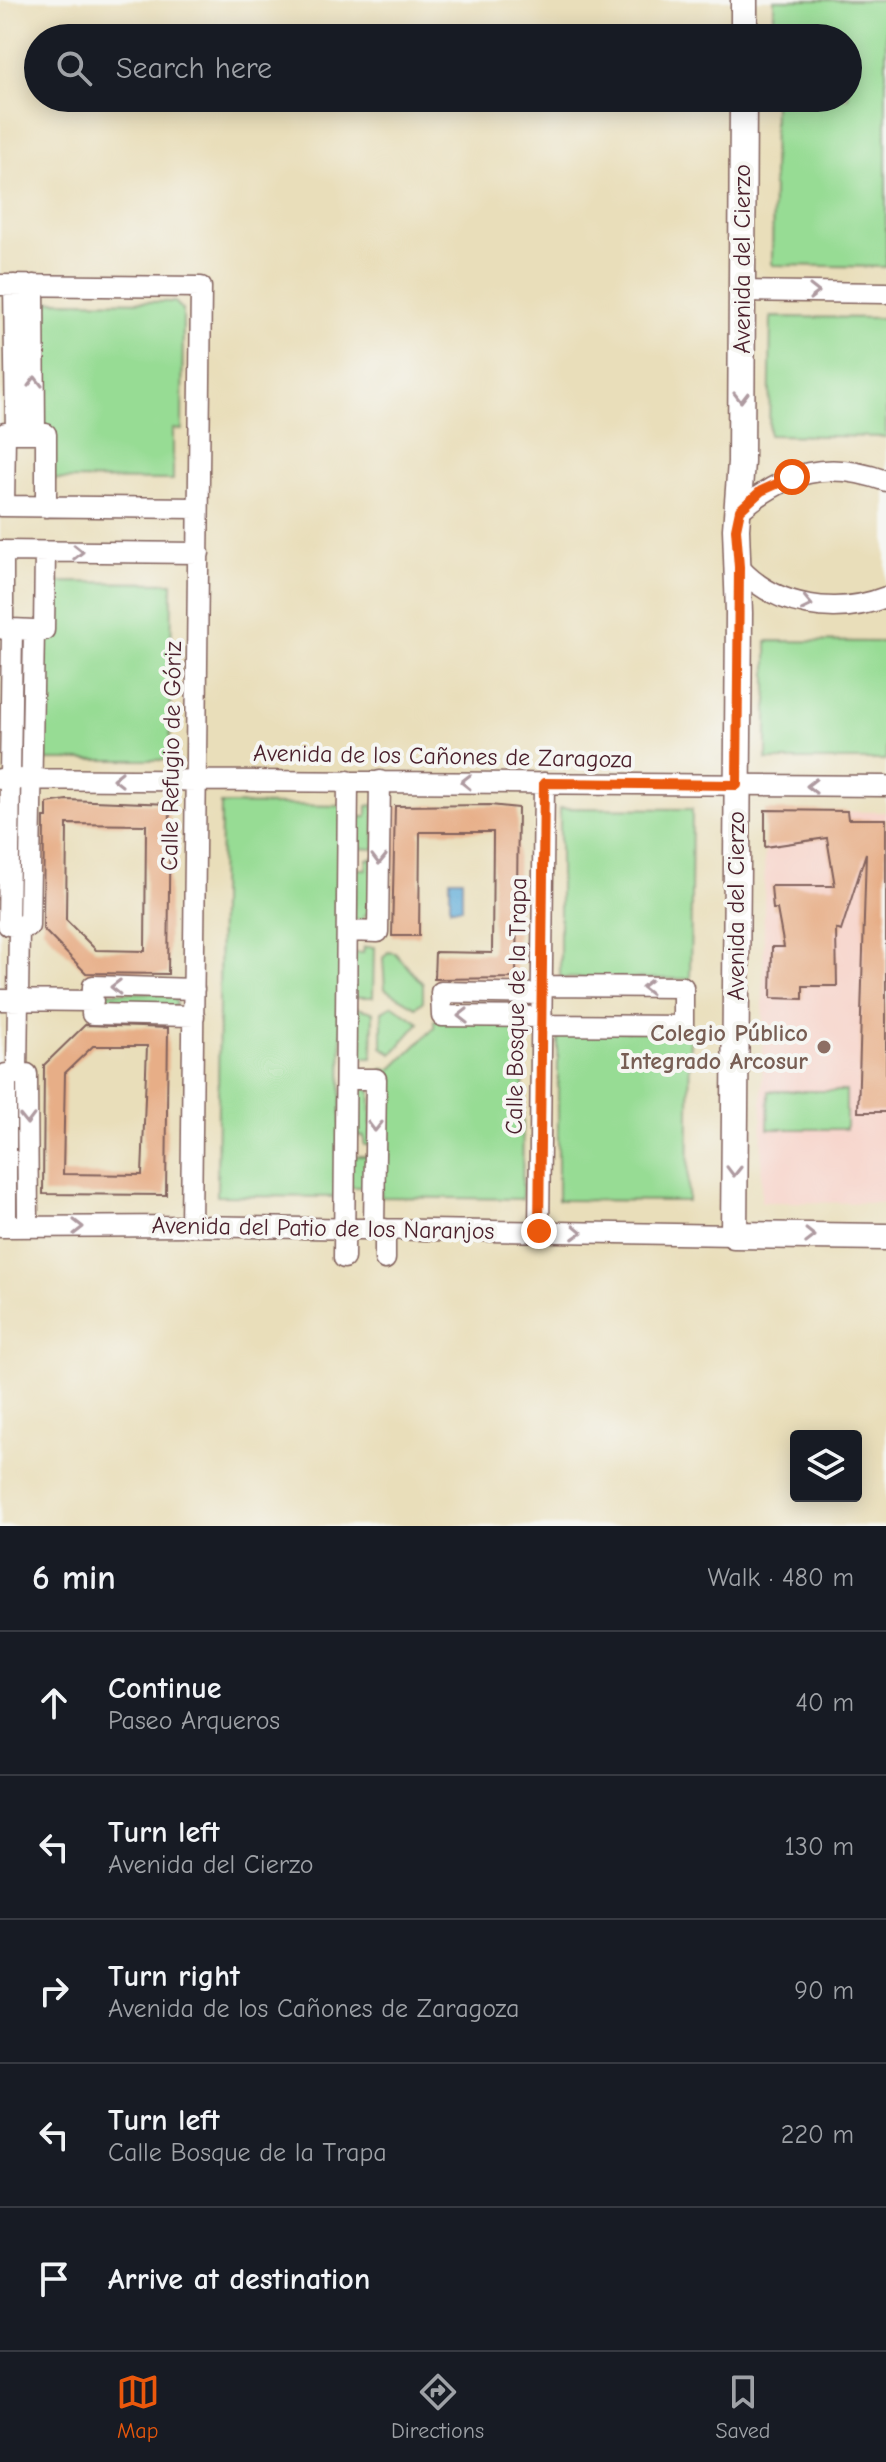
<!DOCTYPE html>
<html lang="en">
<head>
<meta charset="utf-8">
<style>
  :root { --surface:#171b24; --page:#242831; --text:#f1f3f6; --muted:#9ea1a6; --line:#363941; --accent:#ea580c }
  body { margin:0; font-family:"Comic Neue",sans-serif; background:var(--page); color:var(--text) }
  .controls { position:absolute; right:24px; bottom:24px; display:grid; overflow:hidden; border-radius:8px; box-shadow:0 4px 20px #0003 }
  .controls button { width:72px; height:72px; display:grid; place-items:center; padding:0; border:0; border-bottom:2px solid var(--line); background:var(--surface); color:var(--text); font:40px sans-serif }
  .stop { position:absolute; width:24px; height:24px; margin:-18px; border:6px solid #ea580c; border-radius:50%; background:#fff }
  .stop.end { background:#ea580c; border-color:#fff; box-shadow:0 2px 8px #0008 }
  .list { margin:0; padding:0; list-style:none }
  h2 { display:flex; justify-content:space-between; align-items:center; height:104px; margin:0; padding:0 32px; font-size:34px }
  h2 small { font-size:26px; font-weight:400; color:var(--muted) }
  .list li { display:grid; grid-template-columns:52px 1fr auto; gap:24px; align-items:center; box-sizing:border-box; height:144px; padding:0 32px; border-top:2px solid var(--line) }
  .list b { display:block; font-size:30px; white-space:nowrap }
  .list p { margin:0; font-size:26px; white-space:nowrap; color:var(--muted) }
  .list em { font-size:26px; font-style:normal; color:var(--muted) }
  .icon { flex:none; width:44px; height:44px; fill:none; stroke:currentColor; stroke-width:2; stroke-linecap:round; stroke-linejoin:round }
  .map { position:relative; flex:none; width:886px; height:1526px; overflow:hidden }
  .search { position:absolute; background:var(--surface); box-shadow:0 4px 20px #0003; left:24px; right:24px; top:24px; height:88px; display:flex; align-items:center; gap:20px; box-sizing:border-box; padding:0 28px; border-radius:44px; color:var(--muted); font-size:30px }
  .sheet { height:824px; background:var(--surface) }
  nav { display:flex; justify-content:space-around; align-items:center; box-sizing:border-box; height:112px; border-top:2px solid var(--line); background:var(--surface); font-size:22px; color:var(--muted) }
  nav a { display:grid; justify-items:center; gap:4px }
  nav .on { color:var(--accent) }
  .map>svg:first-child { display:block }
</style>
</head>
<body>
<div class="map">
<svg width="886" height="1526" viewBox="0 0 886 1526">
  <rect width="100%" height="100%" fill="#f6f6f2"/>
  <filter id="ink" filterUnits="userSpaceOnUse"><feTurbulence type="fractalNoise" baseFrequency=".0125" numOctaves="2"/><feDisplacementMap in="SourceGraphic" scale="16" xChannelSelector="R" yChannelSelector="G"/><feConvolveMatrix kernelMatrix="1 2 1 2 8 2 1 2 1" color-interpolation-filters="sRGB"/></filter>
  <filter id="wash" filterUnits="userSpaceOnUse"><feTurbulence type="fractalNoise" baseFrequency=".006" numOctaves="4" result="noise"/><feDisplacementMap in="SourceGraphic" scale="32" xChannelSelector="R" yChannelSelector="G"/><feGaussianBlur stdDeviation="1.8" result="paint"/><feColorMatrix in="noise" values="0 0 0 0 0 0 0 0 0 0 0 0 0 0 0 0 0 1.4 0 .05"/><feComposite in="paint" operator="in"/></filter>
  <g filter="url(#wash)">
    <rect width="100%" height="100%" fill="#e9deba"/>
    <path fill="#f7d1c7" d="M765 811 886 812V1203L761 1202Z"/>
    <path fill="#97dc94" stroke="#707e60" stroke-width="2" d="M774 0H886V267L772 265 774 98H848V38H774Z
      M50 301 175 302 183 310 182 430 173 429V480L51 479 41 427 42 309Z
      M771 317 886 318V437L769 435Z
      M50 582 172 583 170 760H46L37 751 38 633Z
      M767 641 886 642V760H767Z
      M221 804 344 806 340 1197 217 1196Z
      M374 805 375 849 354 848V817H367V806Z
      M560 808 692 809 690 979 560 978Z
      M374 858 372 914 364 915 363 920H352L353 869H366L367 859Z
      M364 947H374L373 997H353V953H363Z
      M388 952 395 953 423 984V1001L416 1007 385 989 383 958Z
      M101 992 176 993V1007H132V1002H117V1007H101Z
      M393 1005 419 1023 392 1054 382 1047V1011Z
      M352 1007 373 1012 372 1058H352Z
      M434 1020 516 1021 524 1029 522 1199 381 1197 382 1069H392L434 1028Z
      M558 1030 690 1031 688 1201 558 1200Z
      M351 1084 371 1090V1145H364V1136L350 1135Z
      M769 1091H846V1129H768Z
      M350 1156H370V1197H364L363 1187H350Z"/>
    <path fill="#5facd8" stroke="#546682" stroke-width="2" d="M450 879H462V908H450Z"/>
    <g id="blocks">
      <path fill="#e7ae87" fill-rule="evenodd" d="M67 800 170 804 168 974 86 973 43 929 44 817H47V803ZM67 824 146 825 145 951 96 950 66 920Z
        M490 805 518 808 516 978 434 979 435 952 492 953 493 832H420L419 936H392L395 806Z
        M765 810 847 811 848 819H886V1112H858L866 853 841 931 836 929 837 986H803V999L771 998 772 947H784L777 909H773L771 886H835L827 838 765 847Z
        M85 1025 168 1028 166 1195 43 1194 44 1065ZM93 1046H147L142 1175 63 1174 65 1073Z"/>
    </g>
  </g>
  <g filter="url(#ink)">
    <use href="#blocks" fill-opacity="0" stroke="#82625d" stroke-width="2"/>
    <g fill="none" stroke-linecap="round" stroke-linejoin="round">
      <defs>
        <path id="minor" d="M0 285 201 287 191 1226
          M14 285 16 433H35L34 285
          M742 291 886 293
          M35 433 46 434V507
          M0 506 197 508
          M4 506 5 433H16
          M740 510C787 472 827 459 886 481
          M0 551 199 553
          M3 551V629H12
          M739 567C775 608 837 616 886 597
          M12 629 34 630 29 926 8 925Z
          M34 630H44L45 552
          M0 779 886 786
          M347 931 378 932 380 781
          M0 1000 93 1001
          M194 1016 92 1014 93 986 194 989
          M541 1017 442 1016 441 992 541 994
          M541 1025 683 1026V987L541 986
          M17 1074 19 926
          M346 1079H376L374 1228
          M0 1227 191 1226 734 1235
          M6 1227V1074H27L28 1227
          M385 1229V1259
          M539 1231 544 783
          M344 1258 348 781"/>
        <path id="major" d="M744 38V0
          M743 98 741 462 736 529 739 613 734 1235 886 1237"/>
      </defs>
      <use href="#minor" stroke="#82625d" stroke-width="23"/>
      <use href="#major" stroke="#82625d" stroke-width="29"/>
      <use href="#minor" stroke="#fff" stroke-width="20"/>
      <use href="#major" stroke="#fff" stroke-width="26"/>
    </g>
    <defs><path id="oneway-chevron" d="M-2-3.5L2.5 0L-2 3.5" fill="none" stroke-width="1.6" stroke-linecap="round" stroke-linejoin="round" transform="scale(2)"/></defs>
    <g stroke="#ae9aa0">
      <use href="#oneway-chevron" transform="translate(814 292)"/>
      <use href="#oneway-chevron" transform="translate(35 382) rotate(-90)"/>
      <use href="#oneway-chevron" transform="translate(741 397) rotate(90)"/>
      <use href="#oneway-chevron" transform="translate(78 552) rotate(1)"/>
      <use href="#oneway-chevron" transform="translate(807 604) rotate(12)"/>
      <use href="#oneway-chevron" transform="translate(118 779) rotate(180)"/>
      <use href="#oneway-chevron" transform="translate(466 782) rotate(-179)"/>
      <use href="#oneway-chevron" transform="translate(812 786) rotate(-180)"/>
      <use href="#oneway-chevron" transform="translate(379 859) rotate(91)"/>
      <use href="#oneway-chevron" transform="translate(116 987) rotate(-179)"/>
      <use href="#oneway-chevron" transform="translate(647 987) rotate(-179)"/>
      <use href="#oneway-chevron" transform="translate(463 1016) rotate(-180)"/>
      <use href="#oneway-chevron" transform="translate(27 1119) rotate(89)"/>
      <use href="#oneway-chevron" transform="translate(375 1126) rotate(91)"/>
      <use href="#oneway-chevron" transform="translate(734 1171) rotate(91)"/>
      <use href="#oneway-chevron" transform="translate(78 1227)"/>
      <use href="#oneway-chevron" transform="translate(577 1232) rotate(2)"/>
      <use href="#oneway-chevron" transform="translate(810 1236) rotate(1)"/>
    </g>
  </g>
  <g fill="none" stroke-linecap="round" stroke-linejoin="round" filter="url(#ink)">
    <path stroke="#ea580c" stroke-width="10" d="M539 1231 544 783 737 785 739 567 736 529 740 510 761 491 792 477"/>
  </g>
  <circle fill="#8d6e63" stroke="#f6f6f2" stroke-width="3" cx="824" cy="1047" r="8"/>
  <g text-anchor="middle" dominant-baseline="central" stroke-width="8" stroke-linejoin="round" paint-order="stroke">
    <g font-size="24" fill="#4a1f2b" stroke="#f6f6f2">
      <text transform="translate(742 259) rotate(-90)">Avenida del Cierzo</text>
      <text transform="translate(171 756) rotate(-89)">Calle Refugio de Góriz</text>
      <text transform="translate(443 756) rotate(1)">Avenida de los Cañones de Zaragoza</text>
      <text transform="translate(736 906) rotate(-90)">Avenida del Cierzo</text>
      <text transform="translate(516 1006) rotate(-89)">Calle Bosque de la Trapa</text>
      <text transform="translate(323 1228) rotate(1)">Avenida del Patio de los Naranjos</text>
    </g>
    <g font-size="24" font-weight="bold" fill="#785e54" stroke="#f6f6f2" text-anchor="end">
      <text x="808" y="1033">Colegio Público<tspan x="808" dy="28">Integrado Arcosur</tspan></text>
    </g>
  </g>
</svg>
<div class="controls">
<button><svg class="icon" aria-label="layers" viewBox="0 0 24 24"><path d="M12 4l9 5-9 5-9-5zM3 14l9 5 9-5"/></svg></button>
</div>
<div class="stop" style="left:792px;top:477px"></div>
<div class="stop end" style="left:539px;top:1231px"></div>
<div class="search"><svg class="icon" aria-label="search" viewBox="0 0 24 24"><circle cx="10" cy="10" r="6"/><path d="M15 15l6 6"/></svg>Search here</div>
</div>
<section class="sheet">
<h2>6 min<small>Walk · 480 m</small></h2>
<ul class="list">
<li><svg class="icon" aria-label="ahead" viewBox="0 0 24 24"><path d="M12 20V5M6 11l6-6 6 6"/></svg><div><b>Continue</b><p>Paseo Arqueros</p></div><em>40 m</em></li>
<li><svg class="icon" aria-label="left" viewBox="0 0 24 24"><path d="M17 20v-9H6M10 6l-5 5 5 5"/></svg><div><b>Turn left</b><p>Avenida del Cierzo</p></div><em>130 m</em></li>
<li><svg class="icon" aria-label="right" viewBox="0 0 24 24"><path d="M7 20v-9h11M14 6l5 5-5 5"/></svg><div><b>Turn right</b><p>Avenida de los Cañones de Zaragoza</p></div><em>90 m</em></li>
<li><svg class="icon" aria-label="left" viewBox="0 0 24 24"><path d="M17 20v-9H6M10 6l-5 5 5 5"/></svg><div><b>Turn left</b><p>Calle Bosque de la Trapa</p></div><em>220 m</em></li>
<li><svg class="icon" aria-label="arrive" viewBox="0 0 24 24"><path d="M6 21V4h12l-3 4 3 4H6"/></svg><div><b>Arrive at destination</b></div></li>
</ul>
</section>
<nav>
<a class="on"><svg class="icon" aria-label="map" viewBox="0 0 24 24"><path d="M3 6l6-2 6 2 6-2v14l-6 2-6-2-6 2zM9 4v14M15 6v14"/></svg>Map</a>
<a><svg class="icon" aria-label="directions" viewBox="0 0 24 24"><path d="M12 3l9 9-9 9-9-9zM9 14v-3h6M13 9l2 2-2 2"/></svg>Directions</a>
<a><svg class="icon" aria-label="saved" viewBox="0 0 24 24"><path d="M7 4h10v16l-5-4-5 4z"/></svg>Saved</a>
</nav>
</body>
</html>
